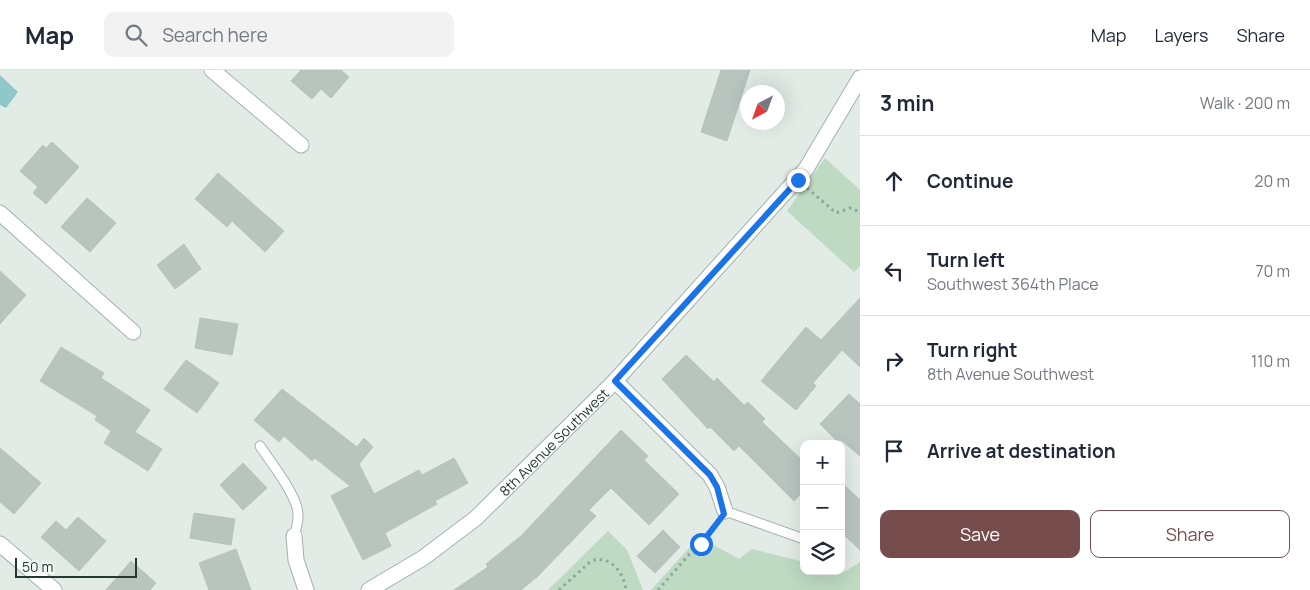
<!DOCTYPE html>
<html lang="en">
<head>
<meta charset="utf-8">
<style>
  :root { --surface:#fff; --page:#f2f2f3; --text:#1f2937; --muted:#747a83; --line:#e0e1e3; --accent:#774c4d }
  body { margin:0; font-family:Manrope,sans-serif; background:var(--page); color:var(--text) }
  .controls { position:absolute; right:15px; bottom:15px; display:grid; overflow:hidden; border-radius:10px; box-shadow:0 5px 20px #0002 }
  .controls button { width:45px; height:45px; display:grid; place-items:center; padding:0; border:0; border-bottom:1px solid var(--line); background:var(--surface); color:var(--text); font:25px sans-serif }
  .compass { position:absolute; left:740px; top:15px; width:45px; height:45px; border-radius:50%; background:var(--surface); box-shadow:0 5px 20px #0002; rotate:221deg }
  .scale { position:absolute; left:15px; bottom:12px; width:122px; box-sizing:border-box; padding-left:5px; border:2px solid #243a31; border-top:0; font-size:14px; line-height:18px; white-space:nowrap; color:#243a31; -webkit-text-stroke:4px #f2f8f4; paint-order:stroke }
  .stop { position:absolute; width:15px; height:15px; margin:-11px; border:4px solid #1a73e8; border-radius:50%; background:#fff }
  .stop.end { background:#1a73e8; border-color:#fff; box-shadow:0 1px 5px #0008 }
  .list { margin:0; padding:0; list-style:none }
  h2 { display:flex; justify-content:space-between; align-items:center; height:65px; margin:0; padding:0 20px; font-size:21px }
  h2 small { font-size:16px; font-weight:400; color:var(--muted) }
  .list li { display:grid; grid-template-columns:32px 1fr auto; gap:15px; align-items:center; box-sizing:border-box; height:90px; padding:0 20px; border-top:1px solid var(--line) }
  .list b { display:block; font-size:19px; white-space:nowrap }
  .list p { margin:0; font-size:16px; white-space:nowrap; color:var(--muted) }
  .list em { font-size:16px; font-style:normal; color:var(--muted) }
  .actions { display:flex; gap:10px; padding:15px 20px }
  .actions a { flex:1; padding:11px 0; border:1px solid var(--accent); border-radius:10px; text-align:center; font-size:18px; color:var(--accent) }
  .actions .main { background:var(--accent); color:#fff }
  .icon { flex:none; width:28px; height:28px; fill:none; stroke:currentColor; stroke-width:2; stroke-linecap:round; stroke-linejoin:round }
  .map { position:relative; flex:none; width:860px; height:520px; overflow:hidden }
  header { display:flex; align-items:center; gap:30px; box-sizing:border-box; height:70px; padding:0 25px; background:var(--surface); border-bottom:1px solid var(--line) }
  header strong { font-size:24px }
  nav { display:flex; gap:28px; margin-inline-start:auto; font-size:18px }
  .search { width:350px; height:45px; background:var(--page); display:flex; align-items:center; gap:12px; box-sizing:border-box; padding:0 18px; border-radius:10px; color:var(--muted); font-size:19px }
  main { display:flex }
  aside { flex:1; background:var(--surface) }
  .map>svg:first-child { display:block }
</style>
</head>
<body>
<header>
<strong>Map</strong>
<div class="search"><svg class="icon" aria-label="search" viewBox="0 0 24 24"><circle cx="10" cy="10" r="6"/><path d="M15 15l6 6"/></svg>Search here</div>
<nav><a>Map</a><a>Layers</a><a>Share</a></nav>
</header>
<main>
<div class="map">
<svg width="860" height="520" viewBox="0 0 860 520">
  <rect width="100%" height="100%" fill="#e2ebe6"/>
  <path fill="#bedac2" d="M825 88 860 120V196L854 202 787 141Z
    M608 461 627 480 643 520H548Z
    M699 467 739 489 752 479 804 492V501L844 502 860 492V520H651Z"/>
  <path fill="#90c8ca" d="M0 5 18 22 6 38 0 35Z"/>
  <path fill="#b8c5bf" stroke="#b5c4bc" d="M301 0H341L349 7 331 28 321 19 312 29 291 11Z
    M721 0H750L727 71 701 62Z
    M52 72 79 97 46 134 33 123 38 117 20 101 43 75 46 78Z
    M218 103 284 161 265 182 232 151 227 157 195 129Z
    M87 128 116 153 90 182 61 157Z
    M184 174 201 199 175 219 157 195Z
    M0 201 26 225 0 254Z
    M860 228V297L842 280 813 313 816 316 796 340 761 311 806 257 821 270Z
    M200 248 238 254 232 285 195 278Z
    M61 277 104 303 101 308 150 340 135 362 162 379 148 401 104 373 111 361 95 350 97 346 40 311Z
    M686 285 714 312 717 308 744 335 748 332 765 349 762 352 804 392V421L794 431 739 376 734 381 710 357 708 359 662 309Z
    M186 290 219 313 197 343 164 319Z
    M282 319 357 377 364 368 373 377 359 394 374 424 419 400 422 405 454 388 468 413 435 431 437 434 385 463 391 476 363 490 331 426 350 416 315 388 312 391 284 366 279 372 254 350Z
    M849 324 860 334V386L841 370 838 372 820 354Z
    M621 360 648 386 644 390 679 424 649 455 611 418 589 440 596 446 537 507 521 520H454L488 497 486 494 521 466Z
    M0 378 41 413 14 444 0 432Z
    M243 393 267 418 243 440 220 415Z
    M841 412 860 430V480L841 462Z
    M194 443 235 449 231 475 190 468Z
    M78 447 106 471 79 501 41 467 56 451 66 460Z
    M663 460 680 477 655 503 637 486Z
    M236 479 251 520H209L199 493Z
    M131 491 156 513 150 520H106Z"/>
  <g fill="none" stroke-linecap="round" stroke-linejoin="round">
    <defs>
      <path id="service" d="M260 376C271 393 299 427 298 446 298 453 296 460 294 466
        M725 441 804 469"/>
      <g id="minor">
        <path d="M212 0 301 75"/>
        <path d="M0 143 133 262"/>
        <path d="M615 311 710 405 717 417 725 441"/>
        <path d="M294 466 296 490 306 520"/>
        <path d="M0 474 54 520"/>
        <path id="s1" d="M369 520 423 488 476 448 615 311 806 99 860 8"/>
      </g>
    </defs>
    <use href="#service" stroke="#a5b2ac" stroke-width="11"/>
    <use href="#minor" stroke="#a5b2ac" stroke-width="17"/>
    <path stroke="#86ab9b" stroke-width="3" stroke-dasharray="2.5 4" stroke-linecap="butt" d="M807 118 836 143 850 138 860 142
      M559 520 591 491C610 484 624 503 626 520
      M658 520 717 453"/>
    <use href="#service" stroke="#fff" stroke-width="9"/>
    <use href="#minor" stroke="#fff" stroke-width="15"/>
  </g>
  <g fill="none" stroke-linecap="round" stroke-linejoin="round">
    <path stroke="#1a73e8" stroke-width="6" d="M701 474 724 444 717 417 710 405 615 311 798 110"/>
  </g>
  <g text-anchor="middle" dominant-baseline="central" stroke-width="4.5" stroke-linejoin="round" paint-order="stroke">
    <g font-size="14" fill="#243a31" stroke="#f2f8f4">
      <text stroke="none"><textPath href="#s1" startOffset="238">8th Avenue Southwest</textPath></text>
    </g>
  </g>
</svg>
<div class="controls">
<button>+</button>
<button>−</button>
<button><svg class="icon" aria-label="layers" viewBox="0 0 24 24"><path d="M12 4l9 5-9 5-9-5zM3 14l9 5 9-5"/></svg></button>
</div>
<svg class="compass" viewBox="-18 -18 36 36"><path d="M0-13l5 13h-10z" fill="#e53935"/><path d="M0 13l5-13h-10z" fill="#747a83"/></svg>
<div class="scale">50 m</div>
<div class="stop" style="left:701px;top:474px"></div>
<div class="stop end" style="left:798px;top:110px"></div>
</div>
<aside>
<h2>3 min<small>Walk · 200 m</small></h2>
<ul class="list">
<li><svg class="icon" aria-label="ahead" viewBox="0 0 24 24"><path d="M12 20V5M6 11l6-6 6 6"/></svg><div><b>Continue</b></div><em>20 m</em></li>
<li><svg class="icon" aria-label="left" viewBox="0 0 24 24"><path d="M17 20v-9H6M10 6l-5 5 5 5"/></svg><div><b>Turn left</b><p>Southwest 364th Place</p></div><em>70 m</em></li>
<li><svg class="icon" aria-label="right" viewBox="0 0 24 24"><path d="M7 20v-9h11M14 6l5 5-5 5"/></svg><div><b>Turn right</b><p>8th Avenue Southwest</p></div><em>110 m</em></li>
<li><svg class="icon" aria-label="arrive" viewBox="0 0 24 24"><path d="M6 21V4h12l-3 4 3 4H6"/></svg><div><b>Arrive at destination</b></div></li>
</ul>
<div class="actions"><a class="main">Save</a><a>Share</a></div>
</aside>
</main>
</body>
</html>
